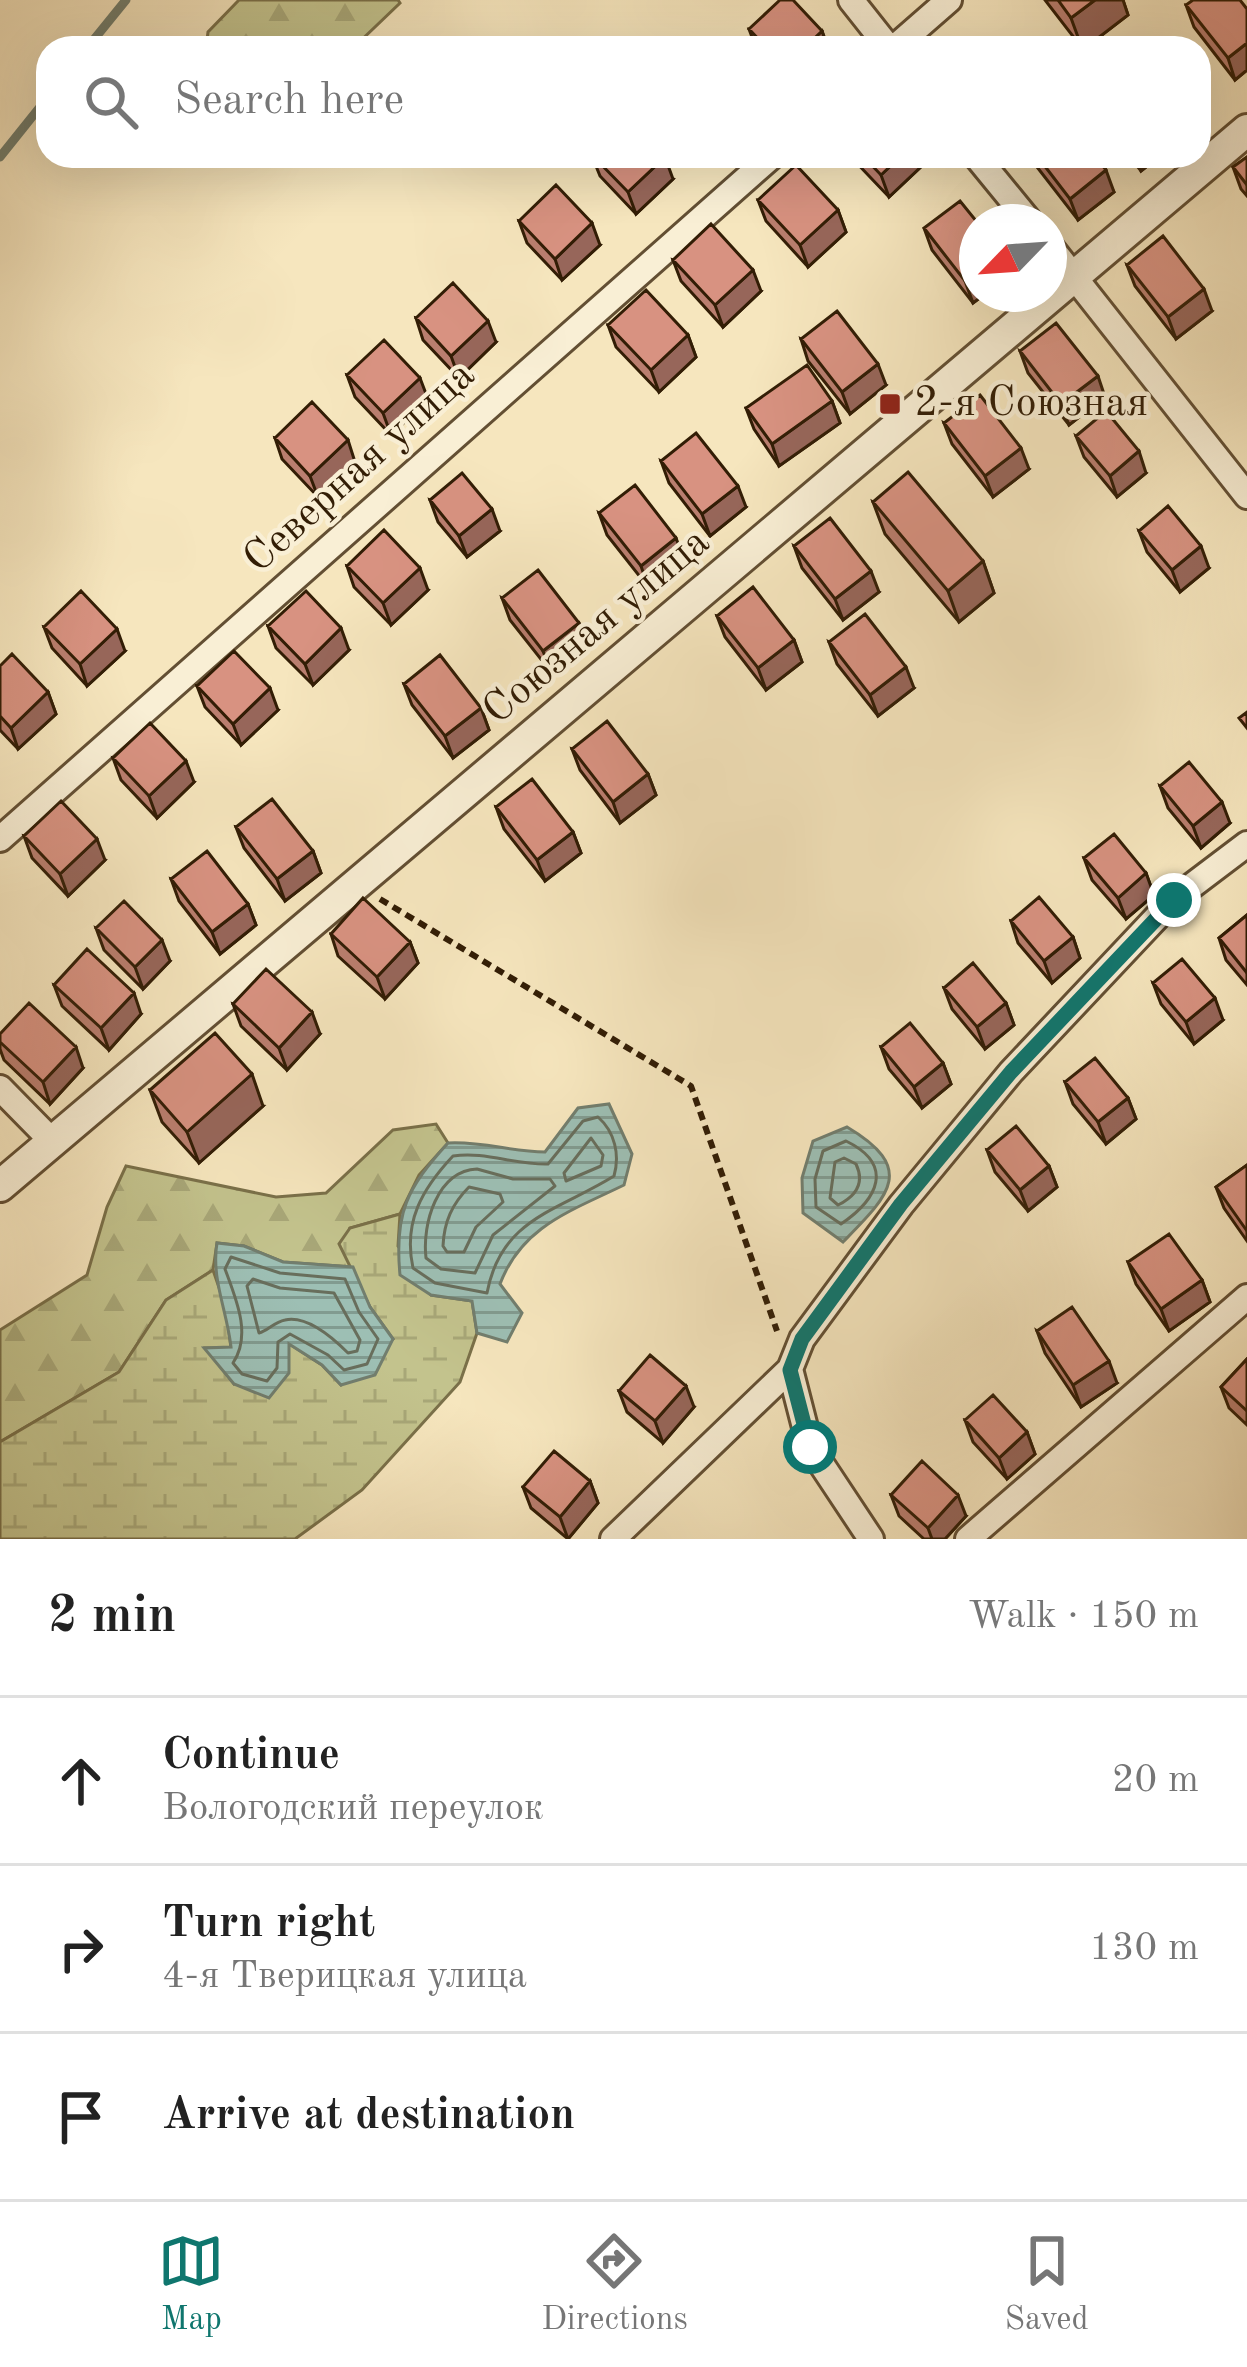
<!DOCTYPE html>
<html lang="en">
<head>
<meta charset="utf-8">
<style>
  :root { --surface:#fff; --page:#f6f6f6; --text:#222; --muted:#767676; --line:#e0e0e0; --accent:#0f766e }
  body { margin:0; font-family:"Old Standard TT",serif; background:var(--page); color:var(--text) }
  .compass { position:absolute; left:959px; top:204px; width:108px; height:108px; border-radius:50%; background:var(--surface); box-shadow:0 12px 48px #0002; rotate:245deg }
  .stop { position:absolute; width:36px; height:36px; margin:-27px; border:9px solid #0f766e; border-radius:50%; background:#fff }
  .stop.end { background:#0f766e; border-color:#fff; box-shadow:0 3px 12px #0008 }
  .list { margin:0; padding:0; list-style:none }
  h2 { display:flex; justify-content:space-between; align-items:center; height:156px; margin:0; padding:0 48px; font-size:51px }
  h2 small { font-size:39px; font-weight:400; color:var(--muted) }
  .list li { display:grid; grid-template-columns:78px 1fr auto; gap:36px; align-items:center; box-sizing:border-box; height:168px; padding:0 48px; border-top:3px solid var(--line) }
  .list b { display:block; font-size:45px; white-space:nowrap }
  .list p { margin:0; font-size:39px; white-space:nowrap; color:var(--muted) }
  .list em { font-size:39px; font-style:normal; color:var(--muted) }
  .icon { flex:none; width:66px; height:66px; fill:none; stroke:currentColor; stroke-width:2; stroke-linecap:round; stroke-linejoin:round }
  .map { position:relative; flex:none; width:1247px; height:1539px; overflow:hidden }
  .search { position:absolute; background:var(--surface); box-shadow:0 12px 48px #0002; left:36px; right:36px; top:36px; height:132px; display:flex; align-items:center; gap:30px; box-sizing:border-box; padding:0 42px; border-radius:36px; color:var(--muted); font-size:45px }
  .sheet { height:660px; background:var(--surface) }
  nav { display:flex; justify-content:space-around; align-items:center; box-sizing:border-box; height:168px; border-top:3px solid var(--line); background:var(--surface); font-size:33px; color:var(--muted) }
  nav a { display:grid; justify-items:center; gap:6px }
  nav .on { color:var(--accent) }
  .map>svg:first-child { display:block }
</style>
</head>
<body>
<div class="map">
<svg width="1247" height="1539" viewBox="0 0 1247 1539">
  <defs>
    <pattern id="forest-firs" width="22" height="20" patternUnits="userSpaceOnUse" patternTransform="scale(3)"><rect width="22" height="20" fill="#c3c38d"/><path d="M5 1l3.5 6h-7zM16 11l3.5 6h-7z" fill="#a8a778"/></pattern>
    <pattern id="wetland-marsh" width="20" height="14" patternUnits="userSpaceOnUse" patternTransform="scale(3)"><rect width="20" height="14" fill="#c3c38d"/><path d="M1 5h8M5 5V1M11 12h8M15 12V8" fill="none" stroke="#a8a778"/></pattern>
    <pattern id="water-rules" width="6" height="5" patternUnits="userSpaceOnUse" patternTransform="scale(3)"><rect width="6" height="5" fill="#9dbfb4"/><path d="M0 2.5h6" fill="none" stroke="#819b90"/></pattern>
  </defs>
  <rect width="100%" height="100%" fill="#f6e6be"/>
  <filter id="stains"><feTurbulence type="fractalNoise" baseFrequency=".00167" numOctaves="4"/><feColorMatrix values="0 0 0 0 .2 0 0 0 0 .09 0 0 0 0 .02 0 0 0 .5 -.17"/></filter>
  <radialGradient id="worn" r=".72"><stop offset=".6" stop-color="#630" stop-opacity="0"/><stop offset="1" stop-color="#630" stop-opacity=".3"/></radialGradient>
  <path fill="url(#forest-firs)" stroke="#7a7049" stroke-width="3" d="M239 0H398L400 3 353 48H206L208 32Z
    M436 1124 448 1143 419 1175 400 1214 350 1228 353 1267 283 1262 244 1246 217 1243 213 1270 166 1300 119 1372 0 1442V1330L87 1275 107 1207 126 1166 276 1197 326 1193 393 1130Z"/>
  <path fill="url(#wetland-marsh)" stroke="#7a7049" stroke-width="3" d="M400 1214 398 1246 431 1295 472 1301 477 1333 460 1382 362 1490 295 1539H0V1442L119 1372 166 1300 213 1270 226 1308 231 1348H206L234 1384 288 1343 322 1365 341 1385 393 1339 370 1307 339 1244 350 1228Z"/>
  <path fill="url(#water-rules)" stroke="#727e6e" stroke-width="3" d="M609 1104 632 1154 624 1185C571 1211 522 1226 500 1284L522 1313 507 1342 477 1333 472 1301 431 1295 400 1275C394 1213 407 1188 448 1143 484 1141 510 1152 545 1152L578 1108Z
    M847 1127C918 1169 888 1196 843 1242L803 1213 802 1178 813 1141Z
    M217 1243 244 1246 283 1262 353 1267 370 1307 393 1339 375 1375 341 1385 322 1365 289 1344V1373L269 1398 234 1384 204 1348 231 1347C227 1311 211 1278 217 1243Z"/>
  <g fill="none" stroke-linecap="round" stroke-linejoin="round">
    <path stroke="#686e5c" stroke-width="3" d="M598 1117C615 1132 620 1155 614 1176 558 1211 501 1218 487 1293L435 1283 413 1268C403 1222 422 1189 453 1156 485 1151 515 1165 548 1164L583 1121Z
      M591 1138 603 1155 601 1166 566 1181 564 1173Z
      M846 1141C895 1165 878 1199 841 1224L816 1207 815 1179 823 1151Z
      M844 1158 856 1164C865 1183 856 1196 838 1205L830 1198 835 1162Z
      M477 1169 513 1179H550L555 1186 493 1235 475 1273 441 1269 426 1258C422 1224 437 1171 477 1169Z
      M469 1187 500 1194 503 1202 476 1227 464 1252H447L443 1246C444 1222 452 1204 469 1187Z
      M231 1257 280 1273 345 1279 359 1312 378 1339 367 1364 344 1370 328 1355 290 1334 278 1342 277 1368 267 1381 242 1374 233 1363C252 1335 236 1299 225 1269Z
      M253 1279 280 1288 334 1293 360 1340 357 1351 348 1353C334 1339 307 1315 285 1320 274 1322 268 1331 259 1333L247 1286Z"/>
    <path stroke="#727e6e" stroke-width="9" d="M87 48 126 0
      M0 157 48 97"/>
    <defs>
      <path id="minor" d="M851 0 889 48
        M894 48 949 0
        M976 156 1030 222
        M1049 245 1247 496
        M0 839 772 156
        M0 1088 51 1140
        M790 1369 810 1447 871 1539
        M613 1539 790 1369 802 1339 901 1205 1011 1072 1173 900 1247 844
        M968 1539 1247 1297"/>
      <path id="tertiary" d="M0 1186 1247 130"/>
    </defs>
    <use href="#minor" stroke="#634f33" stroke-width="30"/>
    <use href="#tertiary" stroke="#634f33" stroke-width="36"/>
    <path stroke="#321d05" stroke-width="6" stroke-dasharray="9 6" stroke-linecap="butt" d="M380 899 691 1086 777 1331"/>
    <use href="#minor" stroke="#f9efd5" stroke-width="24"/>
    <use href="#tertiary" stroke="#f9efd5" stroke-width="30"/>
  </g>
  <path fill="#ba7e6f" stroke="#321d05" stroke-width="3" d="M1045 0H1123L1128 15 1085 48H1082Z
    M1186 5 1247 9V70L1235 80 1194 27Z
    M749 29 822 31 828 48H756Z
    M592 156 673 179 636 214 600 176Z
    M850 156H924L926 162 889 197Z
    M1033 156H1095L1114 192 1078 220 1037 167Z
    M1129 156H1160L1141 171Z
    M1247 157V196L1241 189 1233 167Z
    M758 200 838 210 846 232 808 267 766 221Z
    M519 221 600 245 562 280 527 243Z
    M924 228 977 294H985L973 303 932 250Z
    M673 260 761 291 723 327 681 281Z
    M1127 265 1212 311 1176 339 1135 286Z
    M416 318 496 342 459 378 423 340Z
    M608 325 688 335 696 357 659 392 616 347Z
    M801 339 886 385 850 414 808 361Z
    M1020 351 1105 397 1069 425 1028 373Z
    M347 375 428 399 391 435 355 397Z
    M832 401 840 423 779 466 754 429 746 408Z
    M944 423 1029 469 993 497 952 444Z
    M1076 436 1146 473 1117 497 1084 457Z
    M275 438 355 462 318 497 282 459Z
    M661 461 746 507 710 536 669 483Z
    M430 500 500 531 467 557 438 522Z
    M873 502 983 561 994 593 959 622 885 534Z
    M599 513 684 559 648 587 607 535Z
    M1139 531 1209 568 1180 592 1147 552Z
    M794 546 879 592 843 620 802 568Z
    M347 566 428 590 391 625 354 587Z
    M502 598 587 644 551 672 510 620Z
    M717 616 794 640 802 662 766 690 725 637Z
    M268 626 349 650 313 685 276 648Z
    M44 627 125 651 87 686 52 648Z
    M829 642 914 688 878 716 837 664Z
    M0 666 48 692 56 714 18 749 0 730Z
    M404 684 481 708 489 730 453 758 412 705Z
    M197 686 278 710 241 745 205 707Z
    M572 749 648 774 656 795 620 823 580 770Z
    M113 758 194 782 157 818 121 780Z
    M1160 786 1230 823 1201 848 1168 808Z
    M496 807 573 832 581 853 545 881 504 829Z
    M236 827 313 851 321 873 285 901 244 848Z
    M24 836 105 860 68 896 32 858Z
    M1084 858 1146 873 1154 895 1126 919 1092 880Z
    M171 879 248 904 256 925 220 954 179 901Z
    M1247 915V985L1226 960 1219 938Z
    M1011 921 1073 937 1080 958 1052 983 1018 943Z
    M96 928 170 961 143 989 104 950Z
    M331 934 410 942 418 963 385 999 338 956Z
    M1153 983 1223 1020 1194 1044 1161 1004Z
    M54 985 141 1014 109 1050 62 1006Z
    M944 988 1006 1003 1014 1025 985 1049 952 1009Z
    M233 1004 320 1034 287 1070 241 1026Z
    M0 1034 83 1068 50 1104 4 1060 0 1049Z
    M881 1047 943 1063 951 1084 922 1108 889 1069Z
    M1065 1082 1128 1098 1136 1119 1106 1144 1073 1104Z
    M150 1090 263 1106 199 1163 162 1122Z
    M987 1150 1049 1166 1057 1187 1028 1211 995 1172Z
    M1247 1165V1241L1224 1208 1216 1187Z
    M1128 1262 1202 1280 1210 1302 1169 1331 1136 1284Z
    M1037 1331 1117 1383 1081 1407 1045 1353Z
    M1247 1359V1425L1229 1408 1221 1387Z
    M619 1391 694 1407 663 1443 627 1412Z
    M965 1420 1027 1432 1035 1454 1007 1479 973 1442Z
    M590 1481 598 1503 568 1539 531 1508 523 1487Z
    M891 1495 966 1516 945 1539H924L899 1516Z"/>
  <path fill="#97665a" stroke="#321d05" stroke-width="3" d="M1095 0H1123L1128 15 1085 48H1082L1071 18Z
    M822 31 828 48H804Z
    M1247 43V70L1235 80 1228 58Z
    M901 156H924L926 162 889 197 881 175Z
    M1135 156H1160L1141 171Z
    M665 157 673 179 636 214 628 192Z
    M1106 170 1114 192 1078 220 1070 199Z
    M838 210 846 232 808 267 800 245Z
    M592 223 600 245 562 280 555 259Z
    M753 270 761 291 723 327 715 305Z
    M977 272V294H985L973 303 965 281Z
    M1204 289 1212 311 1176 339 1168 317Z
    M488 321 496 342 459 378 451 356Z
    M688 335 696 357 659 392 651 370Z
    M878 364 886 385 850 414 842 392Z
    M1098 376 1105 397 1069 425 1061 404Z
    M420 378 428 399 391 435 383 413Z
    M832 401 840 423 779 466 772 444Z
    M348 440 355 462 318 497 310 476Z
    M1021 448 1029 469 993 497 985 476Z
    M1139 451 1146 473 1117 497 1110 476Z
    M738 486 746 507 710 536 702 514Z
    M492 509 500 531 467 557 459 536Z
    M676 538 684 559 648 587 641 566Z
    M1201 546 1209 568 1180 592 1172 570Z
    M983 561 994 593 959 622 948 591Z
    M420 568 428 590 391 625 383 603Z
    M871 571 879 592 843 620 835 599Z
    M579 623 587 644 551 672 543 651Z
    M341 628 349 650 313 685 305 664Z
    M117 629 125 651 87 686 80 664Z
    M794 640 802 662 766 690 758 668Z
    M906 667 914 688 878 716 870 695Z
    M270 688 278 710 241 745 233 724Z
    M48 692 56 714 18 749 11 728Z
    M481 708 489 730 453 758 445 736Z
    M186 761 194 782 157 818 149 796Z
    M648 774 656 795 620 823 613 802Z
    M1222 802 1230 823 1201 848 1193 826Z
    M573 832 581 853 545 881 537 860Z
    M97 839 105 860 68 896 60 874Z
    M313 851 321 873 285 901 277 879Z
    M1146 873 1154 895 1126 919 1118 898Z
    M248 904 256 925 220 954 212 932Z
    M1073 937 1080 958 1052 983 1044 961Z
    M162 940 170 961 143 989 135 967Z
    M410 942 418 963 385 999 377 977Z
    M134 993 141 1014 109 1050 101 1028Z
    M1215 998 1223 1020 1194 1044 1186 1022Z
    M1006 1003 1014 1025 985 1049 977 1027Z
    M312 1012 320 1034 287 1070 279 1048Z
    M76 1047 83 1068 50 1104 43 1082Z
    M943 1063 951 1084 922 1108 914 1087Z
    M252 1074 263 1106 199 1163 187 1132Z
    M1128 1098 1136 1119 1106 1144 1098 1122Z
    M1049 1166 1057 1187 1028 1211 1020 1190Z
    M1202 1280 1210 1302 1169 1331 1161 1309Z
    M1109 1361 1117 1383 1081 1407 1073 1385Z
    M686 1386 694 1407 663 1443 655 1421Z
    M1027 1432 1035 1454 1007 1479 999 1458Z
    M590 1481 598 1503 568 1539 560 1517Z
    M958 1495 966 1516 945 1539H932L928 1528Z"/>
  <path fill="#d89281" stroke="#321d05" stroke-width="3" d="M780 0H793L822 31 804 48H767L749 29Z
    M1058 0H1095L1071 18Z
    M1193 0H1240L1247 9V43L1228 58 1186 5Z
    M593 156H664L665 157 628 192Z
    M863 156H901L881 175Z
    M1037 156H1095L1106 170 1070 199Z
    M1247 157V185L1233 167Z
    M796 165 838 210 800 245 758 200Z
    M556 185 592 223 555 259 519 221Z
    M960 201 977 222V272L965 281 924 228Z
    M711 224 753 270 715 305 673 260Z
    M1163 236 1204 289 1168 317 1127 265Z
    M453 283 488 321 451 356 416 318Z
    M646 290 688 335 651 370 608 325Z
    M837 311 878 364 842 392 801 339Z
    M1056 323 1098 376 1061 404 1020 351Z
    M384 340 420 378 383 413 347 375Z
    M807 365 832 401 772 444 746 408Z
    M980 395 1021 448 985 476 944 423Z
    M312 402 348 440 310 476 275 438Z
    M1106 411 1139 451 1110 476 1076 436Z
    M696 433 738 486 702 514 661 461Z
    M908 472 983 561 948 591 873 502Z
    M462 473 492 509 459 536 430 500Z
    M635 485 676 538 641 566 599 513Z
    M1168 506 1201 546 1172 570 1139 531Z
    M830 518 871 571 835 599 794 546Z
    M384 530 420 568 383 603 347 566Z
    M538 570 579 623 543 651 502 598Z
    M753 587 794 640 758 668 717 616Z
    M81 591 117 629 80 664 44 627Z
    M306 591 341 628 305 664 268 626Z
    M865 614 906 667 870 695 829 642Z
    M234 651 270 688 233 724 197 686Z
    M12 654 48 692 11 728 0 716V666Z
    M440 655 481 708 445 736 404 684Z
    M1247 712V728L1239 718Z
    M607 721 648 774 613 802 572 749Z
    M150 723 186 761 149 796 113 758Z
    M1189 762 1222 802 1193 826 1160 786Z
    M532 779 573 832 537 860 496 807Z
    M272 799 313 851 277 879 236 827Z
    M61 801 97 839 60 874 24 836Z
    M1114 834 1146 873 1118 898 1084 858Z
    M207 851 248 904 212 932 171 879Z
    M1039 897 1073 937 1044 961 1011 921Z
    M363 898 410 942 377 977 331 934Z
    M124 901 162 940 135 967 96 928Z
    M1247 915V973L1219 938Z
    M87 949 134 993 101 1028 54 985Z
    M1182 959 1215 998 1186 1022 1153 983Z
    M973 963 1006 1003 977 1027 944 988Z
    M266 969 312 1012 279 1048 233 1004Z
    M29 1003 76 1047 43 1082 0 1042V1034Z
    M910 1023 943 1063 914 1087 881 1047Z
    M215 1033 252 1074 187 1132 150 1090Z
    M1095 1058 1128 1098 1098 1122 1065 1082Z
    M1016 1126 1049 1166 1020 1190 987 1150Z
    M1247 1165V1231L1216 1187Z
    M1169 1234 1202 1280 1161 1309 1128 1262Z
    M1072 1307 1109 1361 1073 1385 1037 1331Z
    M650 1355 686 1386 655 1421 619 1391Z
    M1247 1359V1411L1221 1387Z
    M993 1395 1027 1432 999 1458 965 1420Z
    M554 1451 590 1481 560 1517 523 1487Z
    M922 1461 958 1495 928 1528 891 1495Z"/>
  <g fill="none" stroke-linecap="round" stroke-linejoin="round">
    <path stroke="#0f766e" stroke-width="15" d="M810 1447 790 1370 802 1339 901 1204 1011 1072 1174 900"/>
  </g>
  <rect fill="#8f2418" stroke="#f9efd5" stroke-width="4.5" x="878" y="392" width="24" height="24" rx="6"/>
  <g text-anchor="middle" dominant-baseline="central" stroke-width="9" stroke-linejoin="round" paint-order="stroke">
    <g font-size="42" fill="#321d05" stroke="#f9efd5" text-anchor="start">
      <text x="914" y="404">2-я Союзная</text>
    </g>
    <g font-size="42" fill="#321d05" stroke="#f9efd5">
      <text transform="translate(360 468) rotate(-42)">Северная улица</text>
      <text transform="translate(597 627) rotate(-40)">Союзная улица</text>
    </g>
  </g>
  <rect width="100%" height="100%" filter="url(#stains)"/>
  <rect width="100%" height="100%" fill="url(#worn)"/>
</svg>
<svg class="compass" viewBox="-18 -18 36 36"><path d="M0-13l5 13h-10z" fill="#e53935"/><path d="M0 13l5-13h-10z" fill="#767676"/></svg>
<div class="stop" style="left:810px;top:1447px"></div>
<div class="stop end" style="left:1174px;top:900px"></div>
<div class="search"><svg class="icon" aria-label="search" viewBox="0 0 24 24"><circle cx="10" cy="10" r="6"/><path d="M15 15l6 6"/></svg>Search here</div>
</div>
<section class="sheet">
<h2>2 min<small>Walk · 150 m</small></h2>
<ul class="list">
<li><svg class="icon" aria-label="ahead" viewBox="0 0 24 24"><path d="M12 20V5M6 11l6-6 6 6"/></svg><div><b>Continue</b><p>Вологодский переулок</p></div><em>20 m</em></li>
<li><svg class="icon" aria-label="right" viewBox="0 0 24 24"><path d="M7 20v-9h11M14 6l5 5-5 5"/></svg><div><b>Turn right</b><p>4-я Тверицкая улица</p></div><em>130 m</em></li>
<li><svg class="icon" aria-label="arrive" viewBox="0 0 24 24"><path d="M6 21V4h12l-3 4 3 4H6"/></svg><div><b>Arrive at destination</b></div></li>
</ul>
</section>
<nav>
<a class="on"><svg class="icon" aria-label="map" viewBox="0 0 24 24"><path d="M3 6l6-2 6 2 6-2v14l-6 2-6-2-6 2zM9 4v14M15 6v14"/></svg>Map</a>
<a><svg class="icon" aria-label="directions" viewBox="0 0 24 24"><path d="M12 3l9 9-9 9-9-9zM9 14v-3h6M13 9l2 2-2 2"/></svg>Directions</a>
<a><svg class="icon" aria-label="saved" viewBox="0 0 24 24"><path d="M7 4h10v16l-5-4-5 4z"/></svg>Saved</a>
</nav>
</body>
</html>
